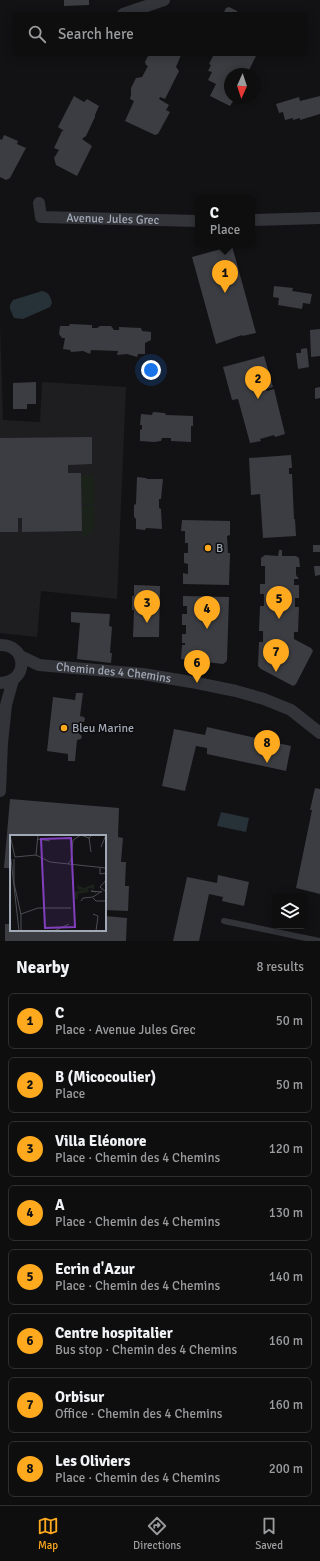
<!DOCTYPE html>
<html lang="en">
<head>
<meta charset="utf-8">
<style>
  :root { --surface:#0e0e0f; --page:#171718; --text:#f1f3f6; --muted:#9b9c9e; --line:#2e2e2f; --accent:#ffa91e }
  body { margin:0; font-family:Signika,sans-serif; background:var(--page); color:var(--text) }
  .controls { position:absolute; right:12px; bottom:12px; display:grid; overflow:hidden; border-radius:6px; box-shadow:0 2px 10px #0003 }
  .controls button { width:36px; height:36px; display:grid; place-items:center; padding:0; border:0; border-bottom:1px solid var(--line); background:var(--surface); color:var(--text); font:20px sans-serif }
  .compass { position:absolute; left:224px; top:68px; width:36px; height:36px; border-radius:50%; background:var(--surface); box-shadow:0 2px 10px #0003; rotate:183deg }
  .you { position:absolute; left:151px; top:370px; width:14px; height:14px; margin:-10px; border:3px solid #fff; border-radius:50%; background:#1a73e8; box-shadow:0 0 0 6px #1a73e833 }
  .badge { display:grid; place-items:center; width:26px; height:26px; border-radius:50%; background:var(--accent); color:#111; font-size:13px; font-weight:700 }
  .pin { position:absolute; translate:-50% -33px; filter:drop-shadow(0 1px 2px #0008) }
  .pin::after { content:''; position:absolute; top:21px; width:14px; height:12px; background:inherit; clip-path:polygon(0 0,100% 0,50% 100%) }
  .popup { position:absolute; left:195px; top:195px; width:60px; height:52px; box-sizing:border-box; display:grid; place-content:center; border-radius:6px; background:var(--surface); filter:drop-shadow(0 1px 3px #0005); font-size:13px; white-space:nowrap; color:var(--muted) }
  .popup b { font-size:15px; color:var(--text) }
  .popup::after { content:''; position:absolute; left:50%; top:100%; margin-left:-8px; border:8px solid transparent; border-top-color:var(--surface) }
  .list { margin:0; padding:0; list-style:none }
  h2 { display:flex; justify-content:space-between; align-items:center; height:52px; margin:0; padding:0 16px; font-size:17px }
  h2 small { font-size:13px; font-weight:400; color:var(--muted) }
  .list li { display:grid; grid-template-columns:26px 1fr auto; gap:12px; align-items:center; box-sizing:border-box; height:56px; margin:0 8px 8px; padding:0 8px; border:1px solid var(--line); border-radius:6px }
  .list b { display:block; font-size:15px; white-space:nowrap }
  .list p { margin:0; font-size:13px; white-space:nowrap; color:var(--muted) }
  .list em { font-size:13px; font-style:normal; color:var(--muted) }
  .icon { flex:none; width:22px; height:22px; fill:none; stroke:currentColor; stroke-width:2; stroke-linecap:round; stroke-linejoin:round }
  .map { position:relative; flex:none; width:320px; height:941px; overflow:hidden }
  .search { position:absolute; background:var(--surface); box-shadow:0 2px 10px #0003; left:12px; right:12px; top:12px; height:44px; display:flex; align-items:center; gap:10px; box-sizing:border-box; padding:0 14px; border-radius:6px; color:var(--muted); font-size:15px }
  .sheet { height:564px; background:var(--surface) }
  nav { display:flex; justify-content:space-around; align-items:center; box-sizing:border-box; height:56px; border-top:1px solid var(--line); background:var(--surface); font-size:11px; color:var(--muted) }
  nav a { display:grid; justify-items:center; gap:2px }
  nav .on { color:var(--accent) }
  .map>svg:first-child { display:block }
</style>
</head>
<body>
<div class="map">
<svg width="320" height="941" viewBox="0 0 320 941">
  <rect width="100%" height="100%" fill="#121214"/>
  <path fill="#1e1e21" d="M0 326 3 420 40 422 42 382 126 387 117 599 41 591 37 637 0 633Z"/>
  <path fill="#1a221a" d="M81 475H94V504H82Z
    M94 505V529L88 535 82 538V506Z"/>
  <path fill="#273138" d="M42 291C50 293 50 296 52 303L50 307 23 319 14 318 10 309V305L13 300Z
    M221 812 249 818 246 832 217 826Z"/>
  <path fill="#3c3d42" d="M64 0H89V5L64 6Z
    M229 7 237 11 238 14H223L226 8Z
    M149 54H179L181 55 176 67 179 71 165 99 160 97 159 99 169 105 166 110 170 112 158 134 155 135 125 121 134 101 130 99 131 95V88L136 78 142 77 148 66 146 65 145 62Z
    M214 54H257L247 74H230V98H235L230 106 210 96 216 84 208 80 212 72 208 71 211 65 209 64Z
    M74 96 84 102 87 99 99 106 95 115V117L86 136 82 139 92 146 77 176 56 165 54 158 59 150 54 148 62 131H64L58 127Z
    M320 96V114L300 120V118L293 120V118L285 120 283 112 279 113 276 104 299 97 300 101Z
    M4 135 18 141 17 144 26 148 10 178 6 180 0 177V139L2 140Z
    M232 246 256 333 242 336V335L216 344 192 257Z
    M274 286 293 288 292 291 312 294 310 304 303 303 302 309 278 305 279 298 273 297Z
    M70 324 92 325V328H97L100 326H111L114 330H119V327L141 328 142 331 151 332V340L145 343V354H138L137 357 127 354 117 355 118 351 91 350 90 354 83 351 71 352 70 350 63 349 65 338H62L59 334 60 326H69Z
    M320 329V356L311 357 310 330Z
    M307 348 309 367 298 369 296 353H301V349Z
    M264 356 273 387 266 389 267 391 274 389 285 434 275 437 274 435 260 439 261 441 250 443 238 399 232 400 223 367Z
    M36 382V404H27V409H13V383Z
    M320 387V398L315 399V388Z
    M153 412 165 413 166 415 193 416V426H191V442L171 441V438H162L161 441 154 442 140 441V430L142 429V425H140L141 414 152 415Z
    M92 437V464L68 465V473H81L82 531 22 532V518H18V532H0V438Z
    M291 455 292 468H289V474H292L294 519H295L296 536 263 538 260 494 251 495 249 458Z
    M137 477 146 478 147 479H163L161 499H159V508L161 509 162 529 146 528 145 530 136 529V519L134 517V505L136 504Z
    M182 520 230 521V535L227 536 228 553H230V555L229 585 183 584V573L188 574V564L184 563V553H188V543H185V531H181Z
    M313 545H320V552H313Z
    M279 550H282V556H296L299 558 300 567H296V575L299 579H294V585H299V598H295V607H299L298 632H294V639L311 648 313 651 296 684 293 686 261 669 258 666 259 642H263V631H259L260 606H264V594H260V584H265V566H261V558L265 555 278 556Z
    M314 566H320V575L315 576Z
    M134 585 160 586 159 637H133L134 610H132V596H134Z
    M183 596 229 597 227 660 226 662 223 664 181 659 182 645H185V643H182V634H186V625H182V614H187V606H183Z
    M71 612 110 614 109 626 112 627 110 653H112L111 663 77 659 80 623 71 622Z
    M76 693H83L80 716 84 717 85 719 84 722H80L78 733 82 736 81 739 77 740 75 761H68V754L47 751 53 697 75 700Z
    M207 727 291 746 286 771 207 754V748L196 746 185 791 162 786 174 729 205 735Z
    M315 788 320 789V894L296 888 312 810H310Z
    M10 799 119 808 118 837 123 838 121 862H126L125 886H129L128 911 105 910V836H11V868H4Z
    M218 875 249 882 244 906 222 901 223 897 209 894 199 941H173L187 877 217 883Z
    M105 916 127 918 126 941H5V924H11V930H105Z"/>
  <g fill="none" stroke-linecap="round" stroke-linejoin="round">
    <path stroke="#323439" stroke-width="6" d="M224 921 320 941"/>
    <g stroke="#323439" stroke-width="12">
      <path d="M123 14 164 0"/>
      <path id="s1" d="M39 203 41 217 198 221"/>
      <path d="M252 220 320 218"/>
      <path d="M0 645C27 644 30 682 0 683"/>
      <path id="s2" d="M20 656 39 665 143 674 197 683 236 691 264 699 291 710 320 733"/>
      <path d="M0 791 2 743 6 705 13 680"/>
    </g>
  </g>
  <g fill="#ffa91e" stroke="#0d0d0f" stroke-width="1.5">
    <circle cx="208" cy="548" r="4"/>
    <circle cx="64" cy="728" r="4"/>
  </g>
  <g text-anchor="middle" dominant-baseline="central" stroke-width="3" stroke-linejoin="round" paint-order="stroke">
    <g font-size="12" fill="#a2a9b6" stroke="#0d0d0f">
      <text stroke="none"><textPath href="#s1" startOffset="86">Avenue Jules Grec</textPath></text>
      <text stroke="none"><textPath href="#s2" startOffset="96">Chemin des 4 Chemins</textPath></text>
    </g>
    <g font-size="12" fill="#a2a9b6" stroke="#0d0d0f" text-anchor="start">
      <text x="216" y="548">B</text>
      <text x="72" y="728">Bleu Marine</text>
    </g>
  </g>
  <g transform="translate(10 835)">
    <rect width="96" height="96" fill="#121214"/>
    <path d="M84 49V54L78 53 79 57 68 59V64H65L64 57 75 54 68 55 67 50 74 53Z" fill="#1a221a"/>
    <path fill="none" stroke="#4c4e55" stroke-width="1" d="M0 0 5 22M79 3 81 17M28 4 40 6M91 12 96 0M26 20 28 0M5 22 26 20 40 27 96 33M1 24 9 96M4 24V48L11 80V96M58 29 61 25 63 5 71 0 79 3 82 0M90 33V39L96 38M96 45 90 52 96 57M86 57 81 56 92 57M83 63 86 66H96M71 66 73 63 83 62 92 56M11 79 28 73H61M83 79 88 81 86 96M44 96 59 89"/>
    <path fill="#813fbe" fill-opacity="0.15" stroke="#813fbe" stroke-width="2" d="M61 3 65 92 35 93 31 4Z"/>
    <rect width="96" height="96" fill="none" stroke="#a2a9b6" stroke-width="2"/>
  </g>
</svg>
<div class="controls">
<button><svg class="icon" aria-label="layers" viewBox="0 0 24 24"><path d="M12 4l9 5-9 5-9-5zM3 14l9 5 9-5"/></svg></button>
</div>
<svg class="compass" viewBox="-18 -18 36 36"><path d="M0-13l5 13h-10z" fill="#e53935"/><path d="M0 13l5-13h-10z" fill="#9b9c9e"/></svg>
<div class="you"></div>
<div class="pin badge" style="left:225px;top:293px">1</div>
<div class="popup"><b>C</b>Place</div>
<div class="pin badge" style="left:258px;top:399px">2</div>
<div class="pin badge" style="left:147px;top:623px">3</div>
<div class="pin badge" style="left:207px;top:629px">4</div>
<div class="pin badge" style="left:279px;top:619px">5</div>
<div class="pin badge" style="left:197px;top:683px">6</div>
<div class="pin badge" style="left:276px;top:672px">7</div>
<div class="pin badge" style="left:267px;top:763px">8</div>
<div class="search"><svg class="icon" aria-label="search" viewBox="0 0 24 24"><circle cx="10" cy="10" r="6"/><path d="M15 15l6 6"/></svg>Search here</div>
</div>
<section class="sheet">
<h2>Nearby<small>8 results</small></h2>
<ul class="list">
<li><span class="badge">1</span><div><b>C</b><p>Place · Avenue Jules Grec</p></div><em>50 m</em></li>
<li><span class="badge">2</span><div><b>B (Micocoulier)</b><p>Place</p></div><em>50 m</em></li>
<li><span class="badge">3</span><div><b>Villa Eléonore</b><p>Place · Chemin des 4 Chemins</p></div><em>120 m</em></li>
<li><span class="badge">4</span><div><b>A</b><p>Place · Chemin des 4 Chemins</p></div><em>130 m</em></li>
<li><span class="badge">5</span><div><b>Ecrin d'Azur</b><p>Place · Chemin des 4 Chemins</p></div><em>140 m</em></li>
<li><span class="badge">6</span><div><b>Centre hospitalier</b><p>Bus stop · Chemin des 4 Chemins</p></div><em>160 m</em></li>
<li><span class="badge">7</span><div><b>Orbisur</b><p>Office · Chemin des 4 Chemins</p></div><em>160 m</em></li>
<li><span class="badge">8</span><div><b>Les Oliviers</b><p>Place · Chemin des 4 Chemins</p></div><em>200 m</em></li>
</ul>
</section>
<nav>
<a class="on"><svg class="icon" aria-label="map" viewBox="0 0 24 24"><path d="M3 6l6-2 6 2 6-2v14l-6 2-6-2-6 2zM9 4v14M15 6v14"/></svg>Map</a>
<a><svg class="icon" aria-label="directions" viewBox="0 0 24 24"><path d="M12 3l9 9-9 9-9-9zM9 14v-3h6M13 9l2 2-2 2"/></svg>Directions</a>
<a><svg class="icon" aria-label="saved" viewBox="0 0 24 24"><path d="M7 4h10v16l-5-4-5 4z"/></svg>Saved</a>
</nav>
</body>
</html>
